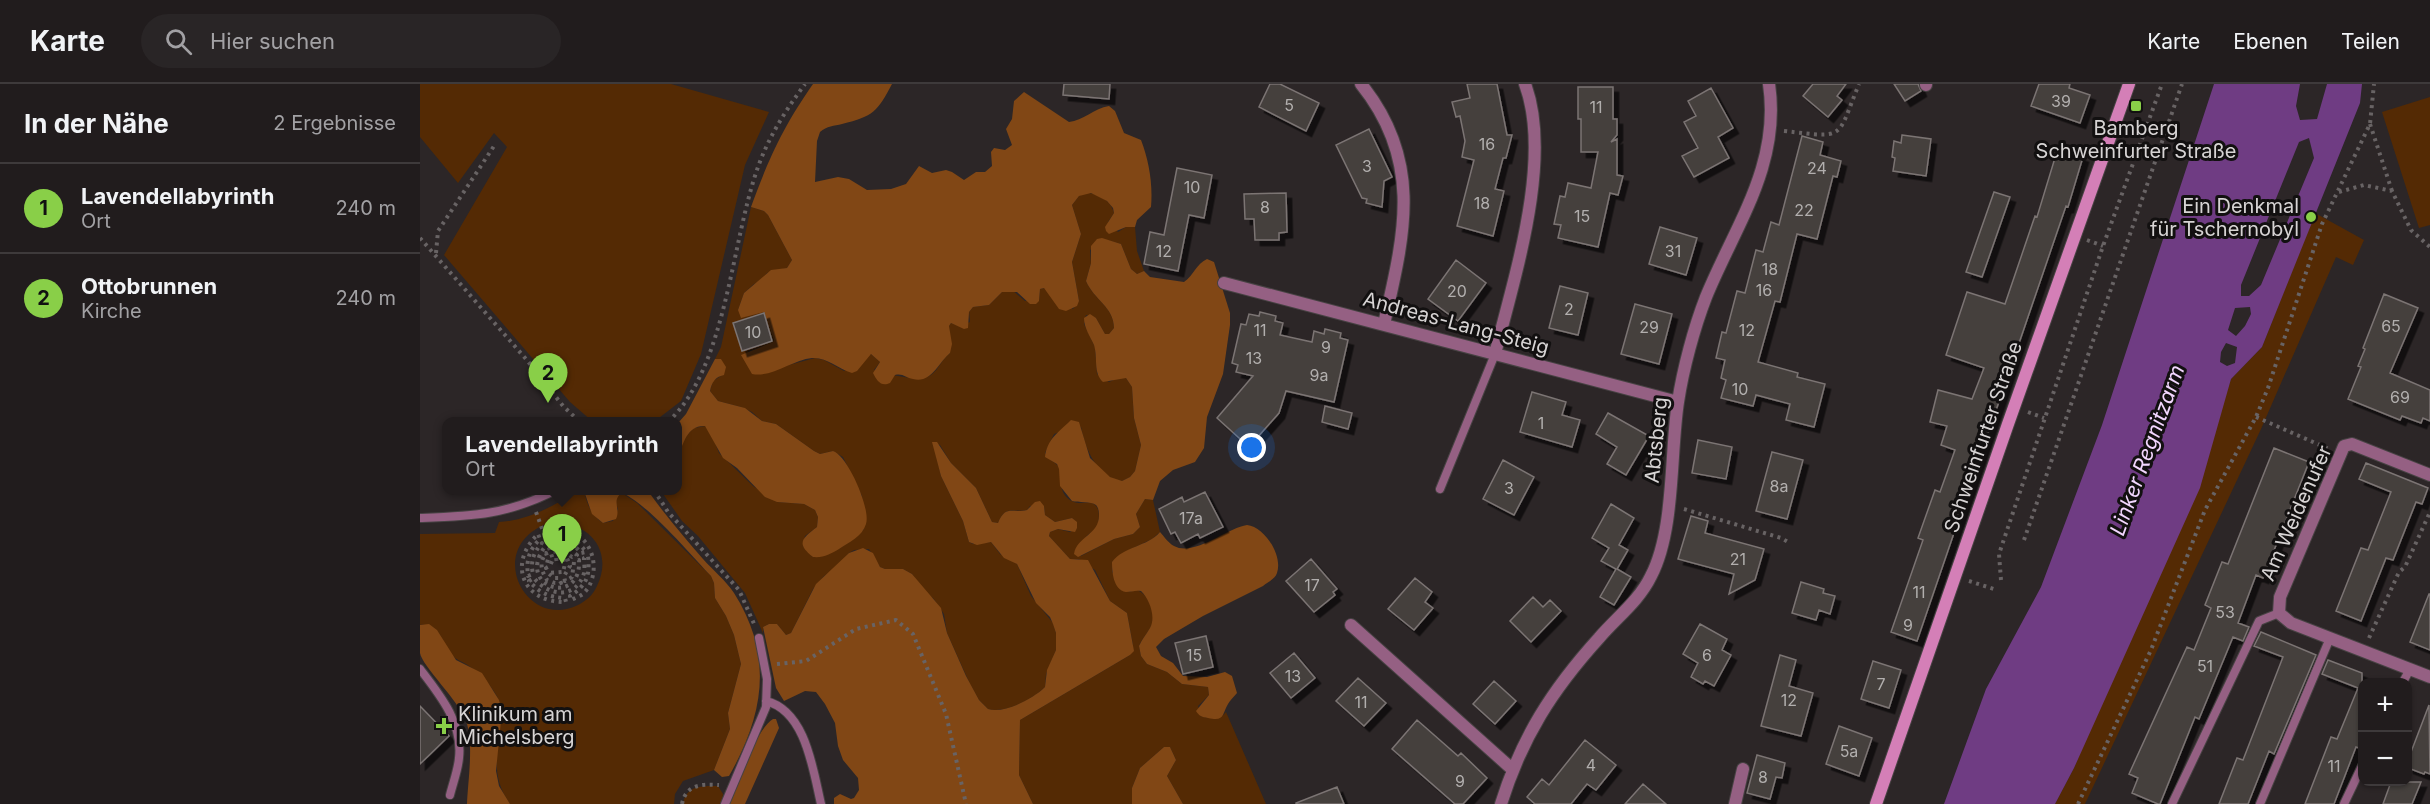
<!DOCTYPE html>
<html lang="de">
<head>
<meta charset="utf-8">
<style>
  :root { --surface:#211c1d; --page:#292526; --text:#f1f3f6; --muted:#a2a1a4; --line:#3e3a3b; --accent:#89cf48 }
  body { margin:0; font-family:Inter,sans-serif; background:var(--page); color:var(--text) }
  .controls { position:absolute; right:18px; bottom:18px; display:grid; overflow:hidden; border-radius:12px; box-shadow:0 2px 4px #0004 }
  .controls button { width:54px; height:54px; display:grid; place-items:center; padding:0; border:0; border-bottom:2px solid var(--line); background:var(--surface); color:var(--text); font:30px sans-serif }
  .you { position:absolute; left:832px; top:364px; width:21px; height:21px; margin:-15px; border:4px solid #fff; border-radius:50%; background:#1a73e8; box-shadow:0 0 0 9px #1a73e833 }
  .badge { display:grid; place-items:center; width:39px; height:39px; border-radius:50%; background:var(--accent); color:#111; font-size:20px; font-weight:700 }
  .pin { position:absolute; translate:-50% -50px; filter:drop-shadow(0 2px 3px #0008) }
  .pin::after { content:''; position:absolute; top:32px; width:21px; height:18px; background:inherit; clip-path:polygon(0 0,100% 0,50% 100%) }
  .popup { position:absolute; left:22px; top:333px; width:240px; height:78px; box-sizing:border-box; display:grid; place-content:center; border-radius:12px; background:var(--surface); filter:drop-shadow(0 2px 4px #0005); font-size:20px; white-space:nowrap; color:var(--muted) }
  .popup b { font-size:22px; color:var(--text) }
  .popup::after { content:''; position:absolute; left:50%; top:100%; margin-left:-12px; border:12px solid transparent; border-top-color:var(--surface) }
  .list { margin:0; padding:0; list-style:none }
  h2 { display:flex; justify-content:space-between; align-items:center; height:78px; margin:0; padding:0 24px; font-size:26px }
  h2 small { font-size:20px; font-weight:400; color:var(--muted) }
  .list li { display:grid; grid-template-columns:39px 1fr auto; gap:18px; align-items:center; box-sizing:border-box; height:90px; padding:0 24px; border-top:2px solid var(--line) }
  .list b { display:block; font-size:22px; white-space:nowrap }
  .list p { margin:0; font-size:20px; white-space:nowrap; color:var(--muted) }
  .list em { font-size:20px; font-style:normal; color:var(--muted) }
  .icon { flex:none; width:33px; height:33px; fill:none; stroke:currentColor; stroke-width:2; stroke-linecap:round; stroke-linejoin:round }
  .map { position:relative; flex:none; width:2010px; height:720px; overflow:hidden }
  header { display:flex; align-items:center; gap:36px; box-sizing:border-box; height:84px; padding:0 30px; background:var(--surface); border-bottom:2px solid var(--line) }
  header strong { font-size:28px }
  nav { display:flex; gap:33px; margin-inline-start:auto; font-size:21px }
  .search { width:420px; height:54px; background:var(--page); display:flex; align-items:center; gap:15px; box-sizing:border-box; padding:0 21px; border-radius:33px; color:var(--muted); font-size:22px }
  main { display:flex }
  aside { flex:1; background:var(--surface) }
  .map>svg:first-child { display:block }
</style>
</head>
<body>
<header>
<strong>Karte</strong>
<div class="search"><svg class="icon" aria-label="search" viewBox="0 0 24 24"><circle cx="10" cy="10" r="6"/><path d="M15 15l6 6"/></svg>Hier suchen</div>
<nav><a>Karte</a><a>Ebenen</a><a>Teilen</a></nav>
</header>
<main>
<aside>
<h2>In der Nähe<small>2 Ergebnisse</small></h2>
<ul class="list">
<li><span class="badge">1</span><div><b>Lavendellabyrinth</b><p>Ort</p></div><em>240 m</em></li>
<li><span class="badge">2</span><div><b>Ottobrunnen</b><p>Kirche</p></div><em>240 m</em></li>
</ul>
</aside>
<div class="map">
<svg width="2010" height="720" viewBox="0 0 2010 720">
  <defs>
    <filter id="shadow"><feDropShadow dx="5.5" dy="5.5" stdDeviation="0" flood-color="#0009"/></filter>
  </defs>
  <rect width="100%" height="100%" fill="#2c2627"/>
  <path fill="#542a04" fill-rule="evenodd" d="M0 0H251L349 28 325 81 281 270 261 317 235 337H172L150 318 24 171 87 63 74 49 38 99 0 53Z
    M2010 13V141L1999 144 1962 28Z
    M664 109C677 108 691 116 694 129L688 138 698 148 706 143H715L717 167 724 187 717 190 711 185 701 160 687 156 670 166 671 179 666 197C674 216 694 223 694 244L689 250H685L676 234 666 231 664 240 675 263 677 290 689 298 701 293 706 294 712 303 714 334 721 361 715 387 710 393 702 397C677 394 665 364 661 343L648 339 642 347 634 350 625 369C628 376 634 377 638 382 644 391 635 410 654 418 661 421 671 416 676 422 680 426 679 436 678 440 676 448 669 448 665 454 662 457 662 467 661 472L694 455 713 450 720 443 716 430 725 415 733 416 740 448 732 455 709 466 692 478V488L709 508 717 506C728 510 736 528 732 540 729 548 722 554 719 562L721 572 727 580 747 588 762 600 788 603 789 611 778 622 781 632C789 635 800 636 806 628L846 720H763L747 692 756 676 750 663H744L720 684 712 704V720H613L599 691 600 636 710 571 713 561 707 529 690 517 675 486 659 475H650L629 452 630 448 638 445 650 448 657 444 656 438 652 434 635 438 625 431 624 422H610L607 426C592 429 586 420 578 439L572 438 556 404 531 379 520 361 513 359 521 392 543 437 549 458 553 460 571 458 580 470 597 480 611 512 633 539 636 549V566L626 590 625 603C613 615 585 630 568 625L559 616 550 600 527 549 524 530 513 514 508 512 492 490 483 485H465L460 483 449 465 434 466 429 469 418 482 404 492 393 505 371 549 366 551 357 540H349L343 543V549L325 509 278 452 262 437 241 407 258 406C258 384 255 360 274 344L285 342 292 351 299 369 333 402 357 418 384 420 395 426 398 433 397 443 385 452 383 462 393 473C415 469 428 461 444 445L442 412 423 373 413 367 400 370 394 367 356 340 342 337 332 328 321 323 298 317 290 307 293 297 304 290 301 275H295L301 263 331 123 344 127 348 131 372 176 367 184 347 189 341 197 334 200 324 209 318 226 344 227 351 245 354 258 328 267 336 290 395 274 404 276 424 287 451 270 460 278 454 286C468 290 499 299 511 291 519 285 522 275 530 269L529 242 531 239 539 242 550 238 549 228 553 223 569 221 582 208 592 206 605 217H619L620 205 624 204 653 225 659 217 652 178 661 150 652 121 659 112Z
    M1895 129 1944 156 1933 181 1916 173 1841 345 1665 720H1635L1654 684 1799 332 1811 295 1842 263Z
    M155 407H164C167 420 171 431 183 439L193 437 198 425C195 418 195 413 202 409L217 419 291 492 294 499 295 514 306 532 314 551 321 580 308 629 310 645 294 686 263 697 255 710 254 720H90C71 693 77 671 80 640 80 632 82 625 79 617 75 605 60 589 49 582 42 577 37 577 31 570 21 557 20 539 0 541V450L75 449 79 438C104 437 135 423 155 407ZM132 438C169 438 194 466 177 502 173 511 166 517 158 521 105 548 61 460 132 438Z
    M298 702 303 710 302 720H263C266 701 282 702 298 702Z"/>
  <path fill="#814715" d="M393 0H472C457 28 454 32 422 40 414 42 407 42 400 48L397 57 395 98 418 93 429 95 447 106 471 105 486 100 499 82 512 89 526 86 532 88 544 96 556 88H565L572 82 571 68 574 64 585 66 592 61 586 45 592 35 594 17 604 8 649 38C663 37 674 24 689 22L695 27 704 49 721 56C729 77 733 100 731 123L717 136 715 143H706L689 150 686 147 685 143 694 129 693 124 687 117 671 109 659 112 652 121 661 150 652 178 659 217 657 222 646 227 639 225 624 204 620 205 619 217 616 220H610L597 208H582L569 221 553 223 549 228 548 244 544 245 531 239 529 242 532 260 530 269C519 278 511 300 493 295 486 294 483 289 475 291L470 299C461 303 457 297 453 289L460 278 451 270 437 287 432 289C418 285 407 273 392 274 372 276 352 294 332 290L321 271 353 258 354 256 344 228 321 234 318 226 324 209 351 186 367 184 372 176 348 131 344 127 331 123C349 74 363 43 393 0Z
    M682 154 701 160 711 185 717 190 724 187 730 193 764 198C774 191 776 180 787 175L794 178 810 229V241L803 290 787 333 784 364 775 378 753 386 740 397 733 416 725 415 716 430 720 443 713 450 694 455 658 473 654 470C657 452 680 451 679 430 679 427 678 423 676 421 671 417 658 419 652 417L640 402 639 385 637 380 625 373C627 355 639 348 651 336L659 338 670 374 690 393 702 397 710 393 715 387 721 361 714 334 712 303 706 294 683 298C673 289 678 274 674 261 670 252 664 244 664 234L670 230 676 234 685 250H689L694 244C694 223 674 216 666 197L671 179V162L677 155Z
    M295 275H301L306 283 304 291C295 293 292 298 290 307L298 317 325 324 342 337 356 340 394 367 400 370 413 367C428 372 451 425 446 440 442 453 429 458 419 465 410 470 404 474 393 473 375 459 383 454 397 443L398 433 395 426 384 420 357 418 345 413 317 384 303 374 285 342C267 341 264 359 258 372V339L266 330Z
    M512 358H517L531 379 556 404 572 438 578 439C586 420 592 430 607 426L615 418 620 417 624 422 625 431 635 438 652 434 657 438V444L655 448 638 445 630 448 629 452 650 475 668 476 690 517 707 529 714 567 710 571 600 636 599 691 613 720H414V714L420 710 431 715 434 714 439 706 438 694 423 676 418 662 415 639 405 620 396 608 385 607 364 617 356 604 343 543 349 540H357L366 551 371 549 396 500 429 469 443 464 453 469 460 483 465 485H483L492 490 521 524 527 549 546 592 559 616 568 625C584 630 613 615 625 603L627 586 636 566V549L633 540 630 533 616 519 597 480 584 474 571 458 557 461 549 458 543 437 521 392Z
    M164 407H228C245 431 264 453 283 475 293 486 306 497 314 509 354 572 344 631 309 692L302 693 294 686 310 645 308 629 321 580 314 551 306 532 295 514 294 499 291 492C270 470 228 420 202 409 191 416 201 425 196 435L183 439 172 430Z
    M827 441C845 443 863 472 857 489 855 495 848 498 843 502L783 532 744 555 736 563 741 572 753 579 763 592 787 593 805 588 812 592 817 609C814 613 810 616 808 620 802 630 805 638 788 634 782 633 779 632 776 627L789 611 788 603 762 600 747 588 727 580 721 572 719 562C722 555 726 551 730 544 736 533 730 516 721 507 715 506 712 508 706 508 693 506 692 487 692 478 704 462 727 463 740 448 744 452 748 459 754 462 774 473 807 444 827 441Z
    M9 540 17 546 36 576 62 589 79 616 82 627 76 687 79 702 90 720H47C48 696 54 659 46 637 39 617 2 582 0 569 0 560 0 550 0 541Z
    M353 635H356L359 644 325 720H309C318 700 336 645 353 635Z
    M744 663H750L756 676 747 692 763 720H712V704L720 684Z"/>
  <path fill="#6f3c83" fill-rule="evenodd" d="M1794 0H1880L1876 22 1880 36 1897 35 1907 0H1942L1940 19 1842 263 1811 295 1780 404 1654 684 1635 720H1524L1566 605 1621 503 1682 341ZM1889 54 1894 74 1841 201 1829 212H1821V201L1879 58ZM1830 223 1831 230 1825 242 1816 252 1808 246 1815 224ZM1806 259 1817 263 1815 279 1807 282 1800 278 1801 268Z"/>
  <path fill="#453f3e" stroke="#7b7473" stroke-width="1.5" filter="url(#shadow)" d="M644 0H690L689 15 643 11Z
    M850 0H860L899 19 886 47 839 23Z
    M1047 0H1077L1087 51H1092L1086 74H1083L1075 105 1084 107 1073 152 1037 142 1054 76 1042 73 1045 57 1040 32 1036 33 1032 18 1050 14Z
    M1393 0H1426L1417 12 1422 16 1408 33 1383 12Z
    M1474 0H1498L1501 7 1485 17Z
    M1619 0H1650L1649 4 1670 11 1660 39 1611 22Z
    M1158 3H1193V35H1197V51L1191 58 1197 55V91L1203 92 1198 111 1190 109 1178 163 1138 154 1141 141 1134 140 1140 112 1145 113 1148 99 1171 104 1178 68H1161V35H1158Z
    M1291 4 1313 44 1298 53 1309 74 1274 93 1262 72 1278 64 1264 38 1276 32 1268 17Z
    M949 45 972 93 964 97 962 123 946 119 947 115 942 114 916 61Z
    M1482 51 1511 55 1506 92 1473 87 1475 74 1472 73 1474 57 1481 59Z
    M1382 52 1403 58 1400 71 1421 77 1417 93 1413 92 1397 155 1377 150 1360 218 1355 217 1338 278 1378 289 1377 293 1405 300 1394 343 1366 336 1370 320 1336 311 1333 322 1301 314 1306 296 1301 294 1305 276 1296 274 1302 248 1306 249 1317 207 1325 209 1336 166 1343 168 1351 138 1359 141Z
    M1638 64 1663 73 1648 123 1646 122 1497 557 1471 548 1503 456 1498 454 1515 406 1520 408 1535 366 1521 361 1527 342 1510 338 1518 306 1552 315 1564 284 1526 271 1547 208 1585 220 1615 132 1617 133Z
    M757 84 792 91 784 134 769 131 758 187 724 180 730 148 744 151Z
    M1574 108 1590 113 1562 193 1546 188Z
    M866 109 867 148 859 149V156H835L834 135H825L824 110Z
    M1240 143 1277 154 1266 191 1229 180Z
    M1036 176 1066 199 1038 237 1008 215Z
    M1140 202 1168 209 1158 251 1129 244Z
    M1964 210 1998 224 1970 289 2010 306V337L2003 334 2001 339 1982 332 1980 336 1928 315 1941 283 1938 282 1945 265 1943 264Z
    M1215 220 1252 230 1239 280 1201 270Z
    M840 228 856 232 855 237 863 239 860 251 892 258 894 247 904 250 905 245 921 249 920 254 928 256 914 318 866 307 859 329 829 363 797 334 833 292 816 288 818 281 812 279 821 240 826 241 829 230 839 232Z
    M344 229 352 257 322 267 313 239Z
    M1112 308 1146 318 1142 331 1160 336 1152 363 1100 348Z
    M905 322 932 329 928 345 902 338Z
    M1188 329 1229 352 1206 391 1187 380 1197 363 1176 350Z
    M1278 356 1312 363 1306 395 1272 389Z
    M1854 364 1889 378 1843 494 1836 491 1818 539 1829 543 1823 557 1813 553 1779 635 1775 633 1740 720H1738L1712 709 1718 694 1709 690 1767 563 1774 566 1791 524 1785 521 1802 478 1808 480Z
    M1352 368 1383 376 1367 435 1336 427Z
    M1083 376 1114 393 1094 431 1063 415Z
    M1946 379 2008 404 2002 420 1996 418 1973 476 1966 474 1941 537 1916 527 1941 464 1948 466 1971 408 1939 395Z
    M785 408 803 443 780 454 778 450 761 459 755 448 751 450 739 425 762 413 764 418Z
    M1191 420 1214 434 1199 461 1208 466 1197 485 1211 493 1194 521 1180 513 1196 485 1181 477 1189 464 1172 454Z
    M1271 432 1288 437 1285 449 1344 465 1335 496 1309 510 1314 490 1258 475Z
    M891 475 917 505 913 508 915 511 894 528 866 497Z
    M995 494 1012 508 1005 518 1013 524 994 546 968 525Z
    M1381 498 1404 505 1403 509 1415 512 1410 530 1399 526 1396 536 1372 529Z
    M2009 510H2010V566L1990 558Z
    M1113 513 1123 523 1130 516 1141 527 1111 558 1090 537Z
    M1280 540 1307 555 1302 566 1311 571 1294 602 1285 597 1283 600 1271 593 1278 579 1263 570Z
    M1841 548 1896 571 1854 670 1849 667 1828 720H1799L1817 674 1823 676 1863 573 1834 562Z
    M786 552 793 583 763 590 755 559Z
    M874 569 895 594 871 614 850 589Z
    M1360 571 1376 576 1369 602 1393 609 1381 652 1341 642Z
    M1908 576 1942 589V665L1936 663 1914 720H1885L1911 653 1917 655 1938 604 1902 590Z
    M1453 577 1481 586 1469 624 1441 615Z
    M938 594 966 619 944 642 916 617Z
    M1074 597 1096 617 1075 640 1053 620Z
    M2009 621 2010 690 2005 688 2004 690 1988 684V676Z
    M0 622 29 652 0 680Z
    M997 636 1038 672 1041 669 1067 694 1043 720H1035L972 665Z
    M1419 642 1452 654 1439 692 1406 680Z
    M1165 656 1196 681 1176 706 1167 700 1151 720H1115L1107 713 1122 695 1129 701Z
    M1337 671 1365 679 1362 694 1356 693 1350 715 1327 709Z
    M1971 698H2001L1992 720H1963Z
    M1223 700 1246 720H1205Z
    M917 703 924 720H876V719Z"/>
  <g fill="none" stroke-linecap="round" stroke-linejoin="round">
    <defs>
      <path id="lane" d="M1020 405 1075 270
        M0 434C53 432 87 431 136 406
        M0 585C20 611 43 639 39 674 38 686 33 699 30 711
        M1983 598 1990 585
        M346 617C386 627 393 686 401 720
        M305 720 346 623 347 595 339 554
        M1752 720 1839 537 1859 529
        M1840 720 1910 554
        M1924 720 1942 682"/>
      <path id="street" d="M941 0C1004 78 984 152 964 240
        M1506 0V1
        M804 199 1258 318
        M1075 270C1094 194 1133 75 1105 0
        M2010 391 1932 360 1924 362 1860 513 1859 529 1871 539 2010 593
        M931 541 1092 685
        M1081 720C1102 653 1132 606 1179 554 1197 533 1219 517 1231 492 1255 446 1250 370 1258 318 1263 285 1274 244 1286 213 1315 142 1361 81 1349 0
        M1315 720 1323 685"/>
      <path id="secondary" d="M1456 720 1588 340 1709 0"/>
    </defs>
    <use href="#lane" stroke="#474243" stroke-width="10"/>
    <use href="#street" stroke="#474243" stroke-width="14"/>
    <use href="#secondary" stroke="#474243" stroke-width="14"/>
    <path stroke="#686364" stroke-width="4" stroke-dasharray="3 4.5" stroke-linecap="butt" d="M1950 40 1972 107
      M1364 47C1427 54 1416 56 1439 0
      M1919 108 1944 101 1972 107 1991 146 2010 163
      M0 154 106 275 143 322 160 338
      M1667 156 1683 162
      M16 169 18 147 76 59
      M1608 328 1624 334
      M1836 333 1909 365
      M248 338C307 283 311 158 338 83 349 52 366 26 385 0
      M234 406 248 428 319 506 335 542
      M1264 425 1361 454 1368 458
      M116 428 133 475 130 482 126 484 128 475 126 469C119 479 121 486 127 496L135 499H141L139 494H134L128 489 143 488 145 480 142 470 147 474 150 482 144 492 145 497 152 493 154 478 159 476C162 523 96 504 124 464L122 459C114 468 110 477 113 490L108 492C106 476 109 466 120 455L118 450C87 480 103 519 146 518L145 514C128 513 120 509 109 497L114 494C128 512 156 516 164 489 165 485 164 478 164 474L168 472C170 492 167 501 150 512L151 516C155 514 161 512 164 509 182 490 174 453 148 447 142 445 135 446 129 445L130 451C146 451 156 454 166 468L161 469C152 458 146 456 132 455L133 460H143L157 471 152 473 141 465 135 464 137 481
      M1604 456 1762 0
      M1581 496 1579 470 1683 162 1742 0
      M1549 497 1577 506
      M1949 554 1979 488 1985 483 2010 428
      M357 580 386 577 436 545 476 536 493 550 526 630 546 720
      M262 720C266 700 282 700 299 701
      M1658 720 1731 566 1785 426 1836 333 1848 304 1902 140 1950 40 1954 0"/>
    <use href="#lane" stroke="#956083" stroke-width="8"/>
    <use href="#street" stroke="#956083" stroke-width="12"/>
    <use href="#secondary" stroke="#d47fb7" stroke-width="12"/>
  </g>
  <g fill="#89cf48" stroke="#121010" stroke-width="2">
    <rect x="1710" y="16" width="12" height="12" rx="3"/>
    <circle cx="1891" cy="133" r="6"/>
    <path d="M21 633h6v6h6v6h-6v6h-6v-6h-6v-6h6z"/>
  </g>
  <g text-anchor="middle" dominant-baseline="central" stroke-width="6" stroke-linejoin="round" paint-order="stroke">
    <g font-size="16" fill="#b2afae">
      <text x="1641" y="17">39</text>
      <text x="869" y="21">5</text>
      <text x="1176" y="23">11</text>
      <text x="1067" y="60">16</text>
      <text x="947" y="82">3</text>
      <text x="1397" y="84">24</text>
      <text x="772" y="103">10</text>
      <text x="1062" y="119">18</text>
      <text x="845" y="123">8</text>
      <text x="1384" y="126">22</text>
      <text x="1162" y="132">15</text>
      <text x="744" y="167">12</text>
      <text x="1253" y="167">31</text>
      <text x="1350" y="185">18</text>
      <text x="1344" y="206">16</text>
      <text x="1037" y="207">20</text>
      <text x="1149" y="225">2</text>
      <text x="1971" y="242">65</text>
      <text x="1229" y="243">29</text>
      <text x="840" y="246">11</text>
      <text x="1327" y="246">12</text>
      <text x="333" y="248">10</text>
      <text x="906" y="263">9</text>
      <text x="834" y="274">13</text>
      <text x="899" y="291">9a</text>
      <text x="1320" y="305">10</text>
      <text x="1980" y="313">69</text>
      <text x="1121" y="339">1</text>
      <text x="1359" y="402">8a</text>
      <text x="1089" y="404">3</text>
      <text x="771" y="434">17a</text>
      <text x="1318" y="475">21</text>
      <text x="892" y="501">17</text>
      <text x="1499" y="508">11</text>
      <text x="1805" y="528">53</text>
      <text x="1488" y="541">9</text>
      <text x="774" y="571">15</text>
      <text x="1287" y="571">6</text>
      <text x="1785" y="582">51</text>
      <text x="873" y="592">13</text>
      <text x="1461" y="600">7</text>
      <text x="1369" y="616">12</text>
      <text x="941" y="618">11</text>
      <text x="1429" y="667">5a</text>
      <text x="1171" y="681">4</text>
      <text x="1914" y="682">11</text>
      <text x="1343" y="693">8</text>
      <text x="1040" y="697">9</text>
    </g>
    <g font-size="20" fill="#d7d4d4" stroke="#121010">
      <text x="1716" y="44">Bamberg<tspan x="1716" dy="23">Schweinfurter Straße</tspan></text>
      <text x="1879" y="122" text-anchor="end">Ein Denkmal<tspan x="1879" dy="23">für Tschernobyl</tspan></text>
      <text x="38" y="630" text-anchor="start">Klinikum am<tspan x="38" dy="23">Michelsberg</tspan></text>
    </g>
    <g font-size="20" fill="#d7d4d4" stroke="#121010">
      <text transform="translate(1036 239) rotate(15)">Andreas-Lang-Steig</text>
      <text transform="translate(1563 353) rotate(-71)">Schweinfurter Straße</text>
      <text transform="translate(1236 356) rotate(-84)">Abtsberg</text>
      <text transform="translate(1876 429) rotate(-66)">Am Weidenufer</text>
    </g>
    <g font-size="21" font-style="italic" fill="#f3d7ff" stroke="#121010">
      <text transform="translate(1727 366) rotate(-70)">Linker Regnitzarm</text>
    </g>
  </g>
</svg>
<div class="controls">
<button>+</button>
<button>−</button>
</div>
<div class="you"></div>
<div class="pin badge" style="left:142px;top:480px">1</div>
<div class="popup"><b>Lavendellabyrinth</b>Ort</div>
<div class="pin badge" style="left:128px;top:319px">2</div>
</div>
</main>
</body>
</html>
